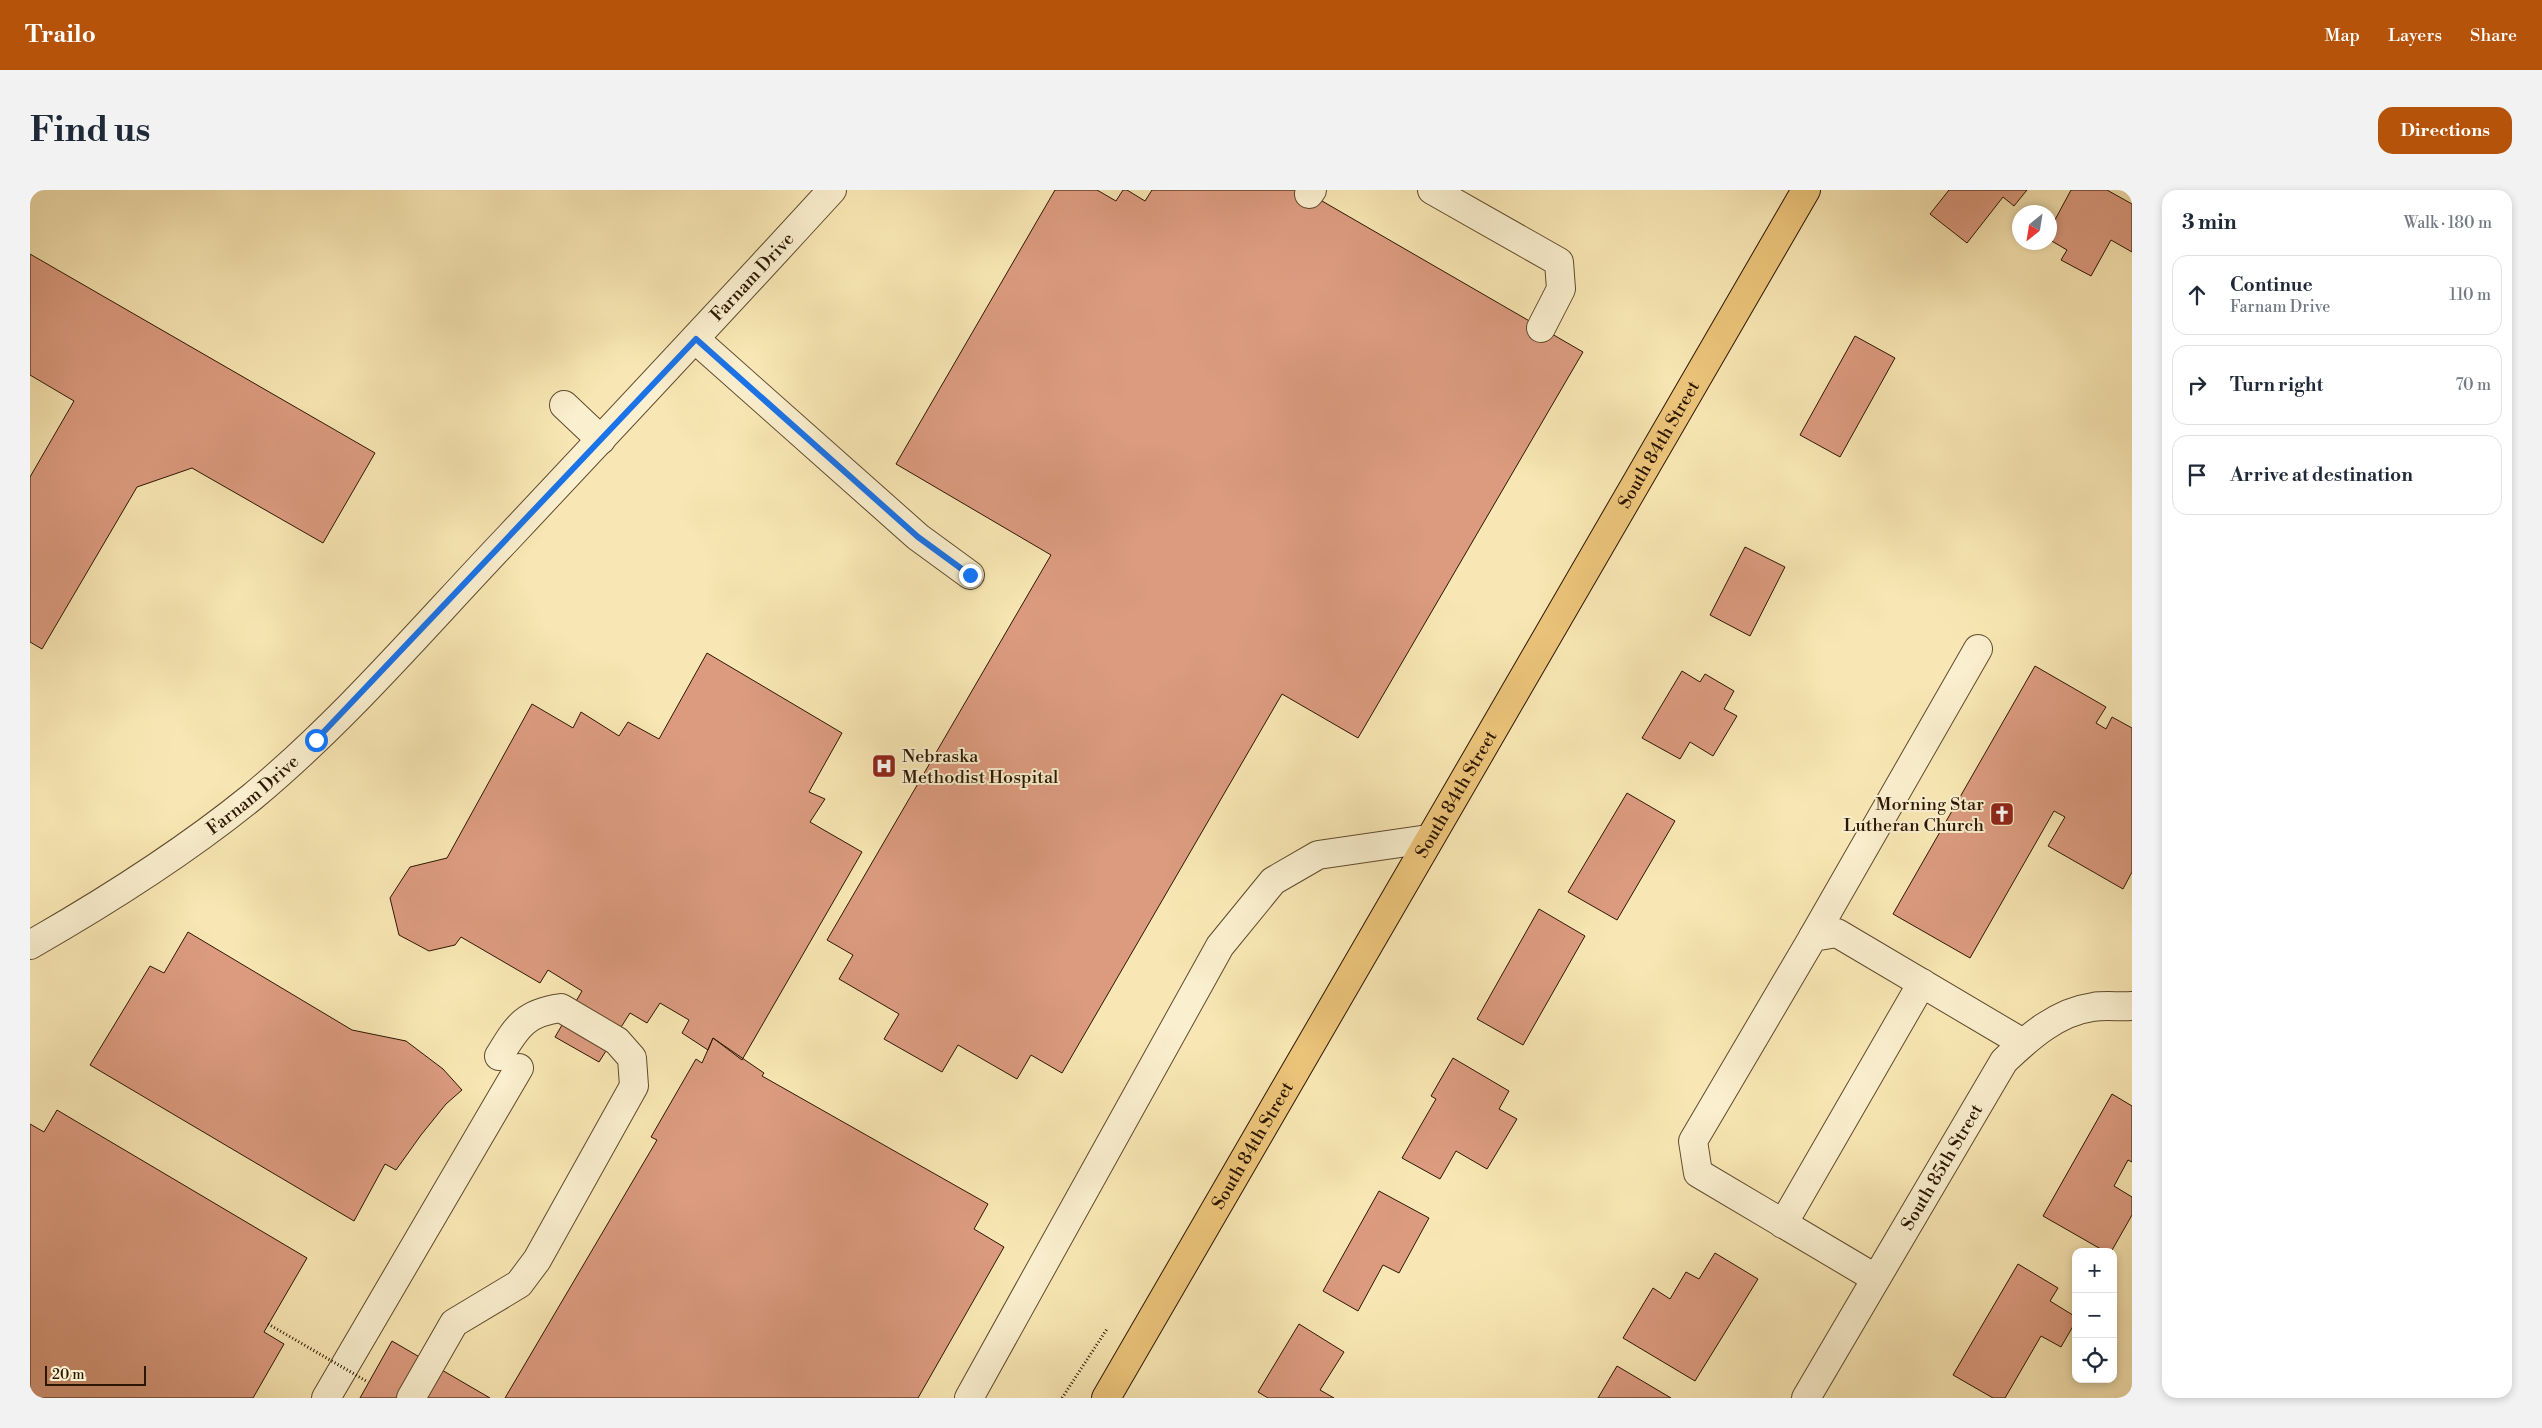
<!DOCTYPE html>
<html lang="en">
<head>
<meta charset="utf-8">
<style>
  :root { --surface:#fff; --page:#f2f2f3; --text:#1f2937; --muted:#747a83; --line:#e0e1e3; --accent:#b45309 }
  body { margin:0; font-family:"Libre Bodoni",serif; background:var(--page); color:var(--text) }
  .controls { position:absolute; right:15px; bottom:15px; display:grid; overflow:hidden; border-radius:10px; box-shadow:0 2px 8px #0003 }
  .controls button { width:45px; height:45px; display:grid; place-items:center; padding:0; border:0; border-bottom:1px solid var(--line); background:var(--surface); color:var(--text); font:25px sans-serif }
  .compass { position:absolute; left:1982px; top:15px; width:45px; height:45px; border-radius:50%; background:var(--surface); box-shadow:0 2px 8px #0003; rotate:210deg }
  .scale { position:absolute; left:15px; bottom:12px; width:101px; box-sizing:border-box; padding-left:5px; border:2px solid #2c1600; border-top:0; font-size:14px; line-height:18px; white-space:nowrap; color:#2c1600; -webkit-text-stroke:4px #faefce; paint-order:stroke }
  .stop { position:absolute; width:15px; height:15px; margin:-11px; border:4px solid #1a73e8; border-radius:50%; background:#fff }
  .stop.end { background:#1a73e8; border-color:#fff; box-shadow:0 1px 5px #0008 }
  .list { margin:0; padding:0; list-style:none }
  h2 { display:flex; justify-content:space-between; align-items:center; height:65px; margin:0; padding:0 20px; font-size:21px }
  h2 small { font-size:16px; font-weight:400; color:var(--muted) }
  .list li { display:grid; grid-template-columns:32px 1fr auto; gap:15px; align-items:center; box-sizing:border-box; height:80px; margin:0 10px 10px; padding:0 10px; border:1px solid var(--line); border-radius:15px }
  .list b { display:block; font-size:19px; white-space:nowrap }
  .list p { margin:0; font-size:16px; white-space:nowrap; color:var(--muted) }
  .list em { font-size:16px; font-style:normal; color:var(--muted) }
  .icon { flex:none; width:28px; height:28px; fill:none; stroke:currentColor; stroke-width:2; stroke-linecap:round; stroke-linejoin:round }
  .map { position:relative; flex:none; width:2102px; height:1208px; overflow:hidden; border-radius:15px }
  header { display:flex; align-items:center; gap:30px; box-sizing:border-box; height:70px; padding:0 25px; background:var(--accent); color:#fff }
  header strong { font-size:24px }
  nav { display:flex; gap:28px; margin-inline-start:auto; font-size:18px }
  .intro { display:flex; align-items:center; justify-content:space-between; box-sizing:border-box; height:120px; padding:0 30px }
  h1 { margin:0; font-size:35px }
  .button { padding:12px 22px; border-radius:15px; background:var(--accent); color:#fff; font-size:18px; font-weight:700 }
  main { display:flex; gap:30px; padding:0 30px }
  aside { flex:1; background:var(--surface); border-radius:15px; box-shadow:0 2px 8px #0003 }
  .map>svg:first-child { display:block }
</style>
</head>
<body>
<header>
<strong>Trailo</strong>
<nav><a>Map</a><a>Layers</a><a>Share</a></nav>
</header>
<div class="intro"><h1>Find us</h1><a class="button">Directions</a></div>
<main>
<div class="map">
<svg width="2102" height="1208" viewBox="0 0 2102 1208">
  <rect width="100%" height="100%" fill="#f8e7b4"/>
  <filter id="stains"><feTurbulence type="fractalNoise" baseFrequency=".004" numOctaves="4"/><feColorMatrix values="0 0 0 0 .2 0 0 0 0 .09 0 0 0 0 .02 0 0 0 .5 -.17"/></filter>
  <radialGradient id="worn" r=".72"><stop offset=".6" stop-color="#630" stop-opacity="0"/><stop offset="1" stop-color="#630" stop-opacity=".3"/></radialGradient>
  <path fill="#dc9b7f" stroke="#2c1600" d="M1025 0H1067L1086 11 1093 0H1097L1115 11 1122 0H1273L1553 162 1328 548 1252 504 1032 883 1001 865 987 889 928 855 912 882 854 849 869 824 809 789 823 765 797 750 1021 365 866 274Z
    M1919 0H1997L1984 16 1973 7 1937 53 1900 24Z
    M2041 0H2077L2102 14V62L2081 50 2061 86 2031 70 2037 60 2020 50V39Z
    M0 64 345 263 293 353 162 278 107 297 12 459 0 452V287L44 211 0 185Z
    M1825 146 1865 168 1810 267 1770 245Z
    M1715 357 1755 377 1720 446 1680 425Z
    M677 463 812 543 779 602 795 609 780 632 832 662 712 870 683 848 678 860 652 843 659 830 630 813 617 833 600 823 569 872 525 847 552 801 518 780 510 793 431 747 425 755 399 761 369 745 360 708 380 677 417 668 502 514 543 538 551 522 589 546 598 532 629 549Z
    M2005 476 2076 517 2066 533 2076 539 2082 527 2102 538V682L2093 699 2018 656 2035 627 2024 621 1940 768 1863 724Z
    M1652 481 1670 492 1675 484 1704 501 1694 519 1707 526 1683 566 1660 552 1650 569 1612 548Z
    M1597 603 1645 631 1587 730 1538 702Z
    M1509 719 1555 746 1493 855 1447 829Z
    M158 742 322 840 376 851 413 879 432 900 416 914 391 945 366 980 355 974 324 1031 60 875 120 776 134 783Z
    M683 848 734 883 732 886 958 1014 944 1039 974 1057 888 1208H475L627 950 621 947 666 869 672 873Z
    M1423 868 1479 901 1469 919 1487 929 1457 979 1426 961 1410 989 1372 968 1406 909 1401 906Z
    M2082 904 2102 916V972L2098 970 2084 996 2102 1007V1025L2081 1062H2076L2013 1026Z
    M27 920 277 1068 234 1142 254 1154 223 1208H0V934L14 942Z
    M1349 1001 1399 1028 1369 1083 1353 1075 1328 1121 1293 1101Z
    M1685 1063 1728 1089 1665 1191 1593 1148 1623 1098 1640 1109 1656 1082 1669 1089Z
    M1988 1074 2028 1098 2020 1111 2046 1127V1131L2031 1157 2011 1146 1975 1208H1963L1923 1185Z
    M1269 1134 1314 1162 1290 1200 1304 1208H1238L1228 1202Z
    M362 1151 460 1208H330Z
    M1587 1176 1641 1208H1568Z"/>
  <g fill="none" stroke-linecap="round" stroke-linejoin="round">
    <defs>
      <g id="minor">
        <path d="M1402 0 1529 72 1531 99 1511 138"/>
        <path d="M1279 4 1282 0"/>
        <path d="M665 149 888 347 940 385"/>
        <path d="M534 215 571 250"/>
        <path d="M1783 747 1948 459"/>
        <path id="s1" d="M0 755C77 711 153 663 222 607 316 529 396 434 480 346 588 231 696 116 802 0"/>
        <path d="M1753 1034 1892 793"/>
        <path d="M1845 1088 1668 983 1663 951 1783 747 1807 743 1993 853"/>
        <path d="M296 1208 489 878"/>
        <path d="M381 1208 424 1133 489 1094 507 1070 604 896 602 868 587 851 531 818C494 823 487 837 469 866"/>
        <path d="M939 1208 1190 756 1243 691 1288 665 1398 649"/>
        <path id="s2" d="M1776 1208 1974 871C1999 847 2027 822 2063 817 2075 815 2089 817 2102 816"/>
      </g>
      <g id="major">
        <path id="s3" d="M1076 1208 1776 0"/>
      </g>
    </defs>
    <use href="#minor" stroke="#5f4a2d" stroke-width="30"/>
    <use href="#major" stroke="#2c1600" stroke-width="30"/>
    <path stroke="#2c1600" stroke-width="3" stroke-dasharray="1 2.5" stroke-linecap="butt" d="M1032 1208 1077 1139"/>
    <use href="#minor" stroke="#faefce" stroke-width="28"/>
    <use href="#major" stroke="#ecc47a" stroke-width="28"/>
    <path stroke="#2c1600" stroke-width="3" stroke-dasharray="1 2.5" stroke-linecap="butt" d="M238 1134 338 1192"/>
  </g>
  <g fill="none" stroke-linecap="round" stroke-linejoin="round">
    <path stroke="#1a73e8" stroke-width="6" d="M286 550 666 149 888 347 940 385"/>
  </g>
  <defs>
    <symbol id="hospital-square" viewBox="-11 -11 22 22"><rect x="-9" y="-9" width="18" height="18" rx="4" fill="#8f2418" stroke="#faefce"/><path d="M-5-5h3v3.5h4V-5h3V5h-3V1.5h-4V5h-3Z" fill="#fff"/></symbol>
    <symbol id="church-square" viewBox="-11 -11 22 22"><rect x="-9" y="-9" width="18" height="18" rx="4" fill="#8f2418" stroke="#faefce"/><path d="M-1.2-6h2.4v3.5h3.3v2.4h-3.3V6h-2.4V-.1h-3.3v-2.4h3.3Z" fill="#fff"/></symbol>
  </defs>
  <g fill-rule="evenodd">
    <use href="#hospital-square" x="840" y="562" width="28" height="28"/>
    <use href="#church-square" x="1958" y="610" width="28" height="28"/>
  </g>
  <g text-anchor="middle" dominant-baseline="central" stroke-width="4" stroke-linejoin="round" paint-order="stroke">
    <g font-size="18" fill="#2c1600" stroke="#faefce">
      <text stroke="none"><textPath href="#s1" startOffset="989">Farnam Drive</textPath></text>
      <text stroke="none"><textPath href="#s3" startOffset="1102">South 84th Street</textPath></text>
      <text stroke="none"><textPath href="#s3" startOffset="698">South 84th Street</textPath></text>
      <text stroke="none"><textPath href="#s1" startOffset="269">Farnam Drive</textPath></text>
      <text stroke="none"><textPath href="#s3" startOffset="292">South 84th Street</textPath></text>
      <text stroke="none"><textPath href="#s2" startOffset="268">South 85th Street</textPath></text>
    </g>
    <g font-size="18" fill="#2c1600" stroke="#faefce" text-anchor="start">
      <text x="872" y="566">Nebraska<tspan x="872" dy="21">Methodist Hospital</tspan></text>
      <text x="1954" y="614" text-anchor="end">Morning Star<tspan x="1954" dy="21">Lutheran Church</tspan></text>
    </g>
  </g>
  <rect width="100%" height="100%" filter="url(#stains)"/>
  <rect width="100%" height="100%" fill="url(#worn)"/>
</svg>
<div class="controls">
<button>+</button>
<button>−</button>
<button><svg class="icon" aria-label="locate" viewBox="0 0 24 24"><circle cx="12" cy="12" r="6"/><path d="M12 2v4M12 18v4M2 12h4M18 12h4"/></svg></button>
</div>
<svg class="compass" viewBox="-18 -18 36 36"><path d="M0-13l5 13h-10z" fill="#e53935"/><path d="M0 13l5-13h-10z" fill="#747a83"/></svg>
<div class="scale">20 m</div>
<div class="stop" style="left:286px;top:550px"></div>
<div class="stop end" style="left:940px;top:385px"></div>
</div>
<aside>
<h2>3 min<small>Walk · 180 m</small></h2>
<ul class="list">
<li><svg class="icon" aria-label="ahead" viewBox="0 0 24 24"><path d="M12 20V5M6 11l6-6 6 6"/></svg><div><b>Continue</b><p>Farnam Drive</p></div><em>110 m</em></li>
<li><svg class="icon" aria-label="right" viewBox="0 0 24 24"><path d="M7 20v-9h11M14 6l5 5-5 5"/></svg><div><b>Turn right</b></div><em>70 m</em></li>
<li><svg class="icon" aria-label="arrive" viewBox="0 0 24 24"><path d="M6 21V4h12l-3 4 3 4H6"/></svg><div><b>Arrive at destination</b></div></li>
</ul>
</aside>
</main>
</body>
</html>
